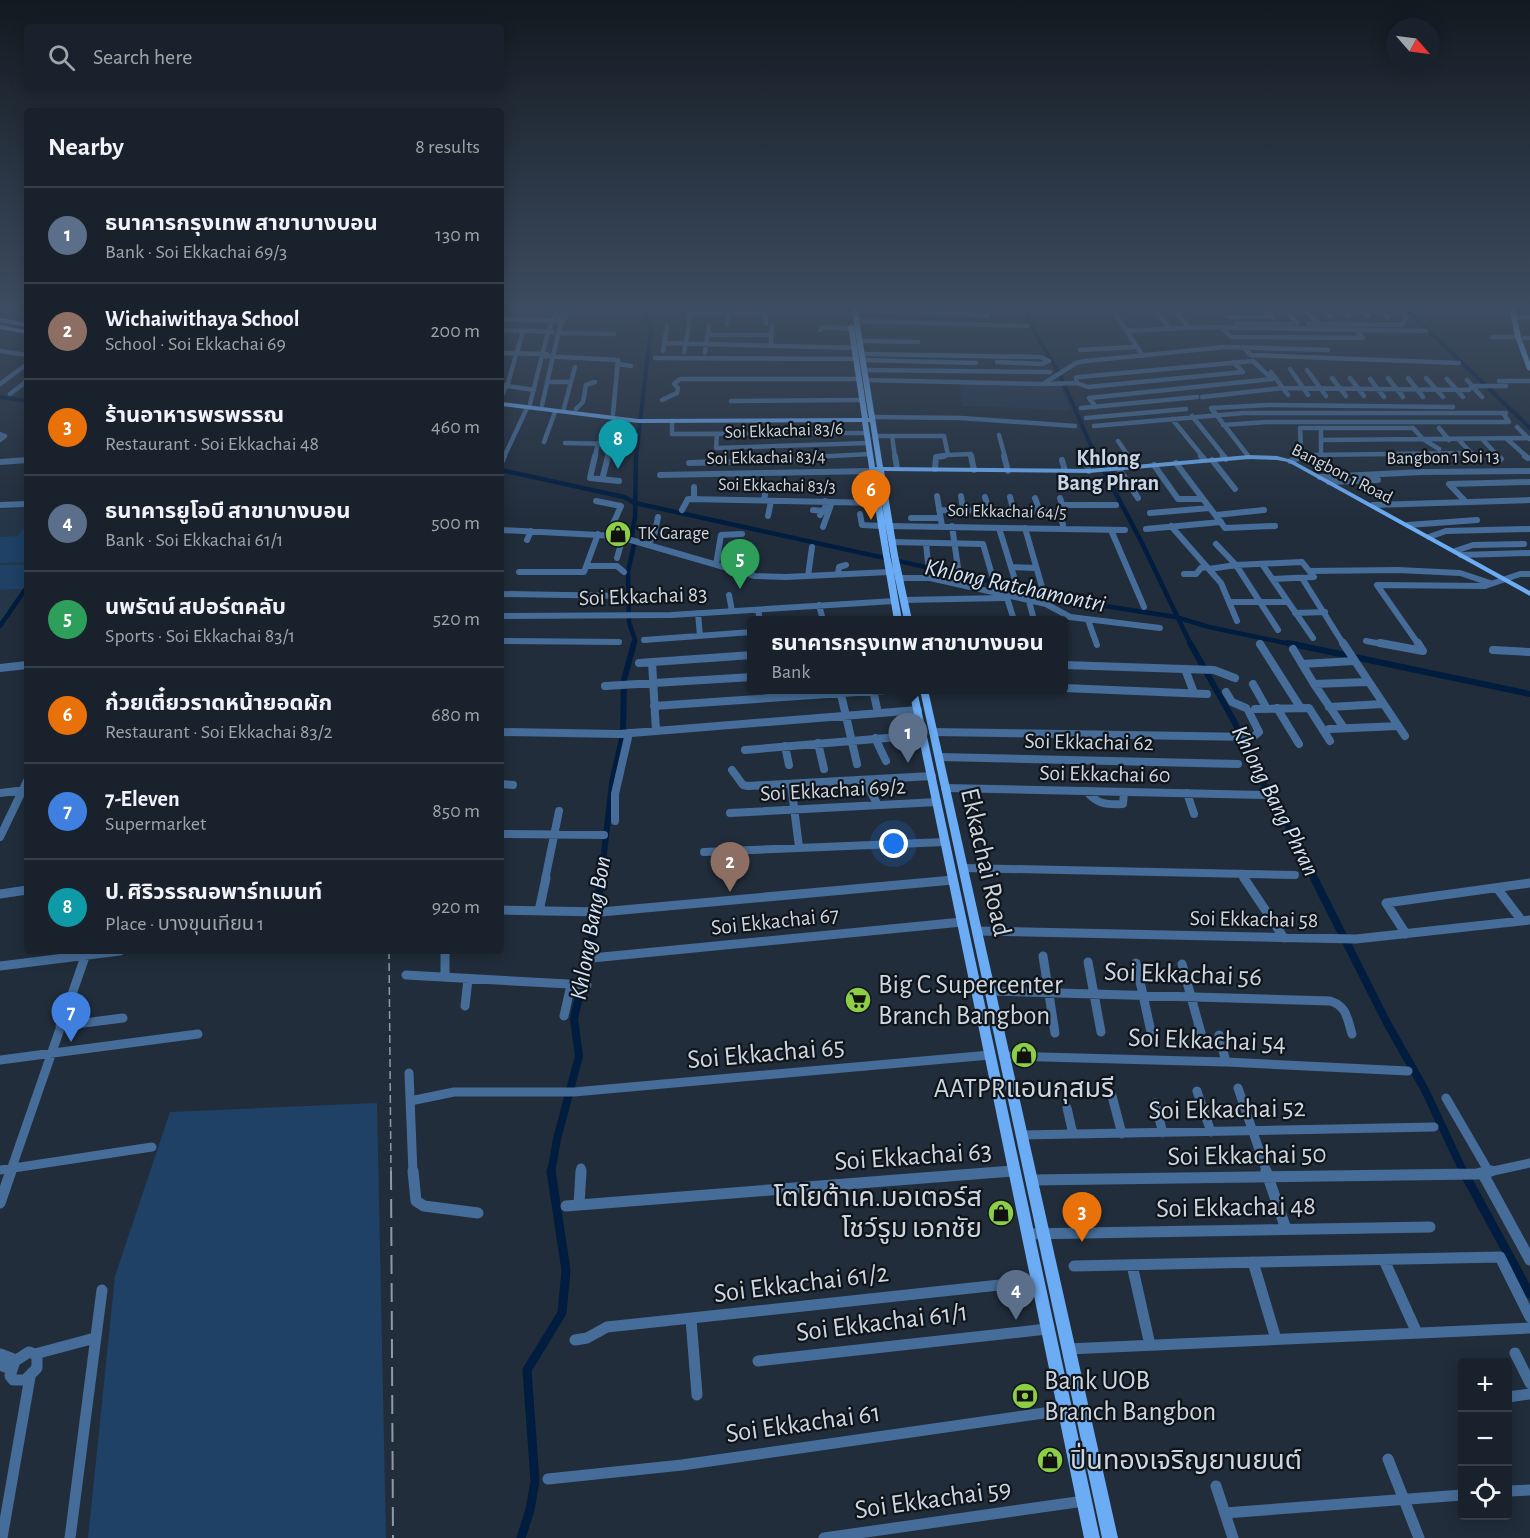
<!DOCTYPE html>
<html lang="en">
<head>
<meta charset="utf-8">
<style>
  :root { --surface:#19222c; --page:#262f38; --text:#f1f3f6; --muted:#9fa4a9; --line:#373f48; --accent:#b45309 }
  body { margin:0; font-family:"Alegreya Sans","Noto Sans Thai",sans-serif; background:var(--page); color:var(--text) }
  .controls { position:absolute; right:18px; bottom:18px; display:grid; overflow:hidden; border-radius:6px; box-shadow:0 3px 15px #0003 }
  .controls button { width:54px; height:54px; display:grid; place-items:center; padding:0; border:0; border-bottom:2px solid var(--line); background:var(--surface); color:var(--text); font:30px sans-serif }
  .compass { position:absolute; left:1386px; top:18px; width:54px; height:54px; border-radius:50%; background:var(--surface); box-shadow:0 3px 15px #0003; rotate:118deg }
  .you { position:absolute; left:894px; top:844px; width:21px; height:21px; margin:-15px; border:4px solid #fff; border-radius:50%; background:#1a73e8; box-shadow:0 0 0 9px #1a73e833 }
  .badge { display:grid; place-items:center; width:39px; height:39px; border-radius:50%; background:var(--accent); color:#fff; font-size:20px; font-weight:700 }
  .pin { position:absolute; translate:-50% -50px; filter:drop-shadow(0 2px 3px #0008) }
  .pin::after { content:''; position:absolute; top:32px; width:21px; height:18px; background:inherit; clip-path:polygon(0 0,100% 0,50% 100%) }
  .popup { position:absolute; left:747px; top:616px; width:321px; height:78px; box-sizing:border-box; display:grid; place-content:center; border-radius:6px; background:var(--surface); filter:drop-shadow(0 2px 4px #0005); font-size:20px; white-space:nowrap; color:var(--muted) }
  .popup b { font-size:22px; color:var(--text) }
  .popup::after { content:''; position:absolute; left:50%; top:100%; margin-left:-12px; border:12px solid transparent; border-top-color:var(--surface) }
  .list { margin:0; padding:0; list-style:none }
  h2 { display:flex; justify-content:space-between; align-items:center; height:78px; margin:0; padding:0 24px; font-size:26px }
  h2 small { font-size:20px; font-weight:400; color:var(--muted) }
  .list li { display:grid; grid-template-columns:39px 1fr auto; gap:18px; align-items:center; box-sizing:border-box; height:96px; padding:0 24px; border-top:2px solid var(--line) }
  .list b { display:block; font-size:22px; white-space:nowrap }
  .list p { margin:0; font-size:20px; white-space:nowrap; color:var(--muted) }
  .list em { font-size:20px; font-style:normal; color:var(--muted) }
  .icon { flex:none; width:33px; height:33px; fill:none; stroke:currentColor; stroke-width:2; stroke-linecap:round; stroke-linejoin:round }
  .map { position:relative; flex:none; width:1530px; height:1538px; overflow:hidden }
  .search { position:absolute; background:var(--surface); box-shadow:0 3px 15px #0003; left:24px; top:24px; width:480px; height:66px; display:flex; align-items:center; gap:15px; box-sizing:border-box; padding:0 21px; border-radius:6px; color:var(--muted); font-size:22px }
  .panel { position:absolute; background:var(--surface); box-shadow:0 3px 15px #0003; left:24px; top:108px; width:480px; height:846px; border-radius:6px }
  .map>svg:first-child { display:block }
</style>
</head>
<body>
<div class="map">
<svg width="1530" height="1538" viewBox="0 0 1530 1538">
  <rect width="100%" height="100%" fill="#212d3b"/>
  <path fill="#263649" d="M960 384 1061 386 1069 410 962 406Z
    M27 508V565H0V509Z
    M23 589 0 623V590Z"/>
  <path fill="#1f4165" d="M27 524V562L0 563V537L18 536Z
    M0 565H27V584L23 589 0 590Z
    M377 1103 386 1538H88L115 1276 170 1112Z"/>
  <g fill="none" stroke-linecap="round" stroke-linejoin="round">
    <path stroke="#001c3e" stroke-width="4" d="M1023 306 1034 331 1060 375 1096 457
      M1403 306 1530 428
      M0 397 27 401
      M636 457 651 328 646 314 647 306"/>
    <path stroke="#001c3e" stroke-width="4.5" d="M1096 456 1141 541 1191 645
      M501 470 624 497 635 503 1098 605 1176 617 1209 627 1295 645
      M0 626 27 587
      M634 645 635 640 629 622 628 572 634 544 632 534 635 517 636 456"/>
    <path stroke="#001c3e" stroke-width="6" d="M1190 643 1235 723 1254 768 1282 814 1315 880
      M1288 643 1530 694
      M601 880 612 783 623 734 624 680 634 643"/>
    <path stroke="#001c3e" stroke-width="8" d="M1314 878 1387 1023 1425 1090 1464 1173
      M551 1173 557 1139 579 1056 574 1019 597 915 601 878"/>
    <path stroke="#001c3e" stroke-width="9" d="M1463 1171 1530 1294
      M521 1538 530 1510 535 1481 527 1370 562 1313 566 1270 551 1171"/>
    <path stroke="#466d99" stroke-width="4.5" d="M1110 306 1143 356
      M1262 306 1273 318
      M1282 306 1297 323
      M1301 306 1317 323
      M1320 306 1330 317
      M1339 306 1348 316
      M1358 306 1368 316
      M1377 306 1388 317
      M1397 306 1407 316
      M1111 308 1250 307
      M855 310 988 315
      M1412 310 1513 311
      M1177 313 1189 328
      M1158 314 1170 329
      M1229 317 1271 316
      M1519 317H1530
      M501 319 553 321
      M856 321 1027 326
      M558 322 564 306
      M1236 323 1293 324
      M689 324V314L756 313 765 314 766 324
      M1308 324 1402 325 1405 320
      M727 325 728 306
      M1222 328 1231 337 1363 338 1356 330
      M501 330 553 332
      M820 330 823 327 851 329
      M1127 331 1204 327 1426 331
      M559 333 614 334
      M708 335H771
      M1492 337H1518
      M1524 338H1530
      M860 341 918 342
      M664 343 855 348
      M771 343 772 326
      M1243 347 1251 355 1459 363
      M1080 350 1134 347
      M0 351 27 355
      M663 351 667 326
      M684 352 689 326
      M501 353 547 354
      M705 353 709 326
      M863 354 1040 357 1049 361 1042 364 997 362
      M542 356 618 360 613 414
      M655 358 856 359
      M864 360 976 363
      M619 364 631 366
      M1290 369 1308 395
      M865 370 1050 372
      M1307 370 1326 396
      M1271 372 1288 395
      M1332 378 1346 396
      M1350 378 1364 396
      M1388 378 1403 397
      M1408 378 1423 397
      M1426 378 1443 397
      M1370 379 1384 397
      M1447 379 1463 397
      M867 380 1043 384 1076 363 1086 361 1225 347 1328 350
      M1467 380 1482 397
      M1499 381H1530
      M547 382H571
      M1077 383 1076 378 1079 377 1253 361 1272 379
      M0 384 27 364
      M1044 384 1077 383 1088 387 1243 372 1233 362
      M501 385 534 390
      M507 386 523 331
      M10 394 27 381
      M1202 397 1283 388 1469 390 1472 386H1506
      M501 398 506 386
      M662 400 677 393 678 388 674 384 680 379H859
      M731 401 862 400
      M530 404 548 332 556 313
      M542 405 559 330 570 306
      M1096 407 1089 398 1272 379
      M564 408 575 367
      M1081 408 1197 397
      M576 409 583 402 586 385 595 382
      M1192 416 1225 457
      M872 417 961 418 1075 426
      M1086 418 1186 409
      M1172 419 1203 457
      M672 421V434L867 433
      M1223 425 1267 422H1509L1503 413
      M1094 426 1244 413H1506
      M1517 427 1529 439
      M1321 428V455
      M1439 428 1449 440
      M0 434 5 436 0 440
      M717 434 716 448 868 443
      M611 435H636
      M999 435 1005 457
      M875 436H944L948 455 971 454 972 457
      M892 436 895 457
      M1458 439 1475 457
      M1482 439 1499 457
      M1507 439 1527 457
      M1321 440 1530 438
      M1118 441 1129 457
      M544 442 555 412
      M565 443 610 444
      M1082 452 1084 457
      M1307 455 1301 450 1300 428H1413L1423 439 1439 449
      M504 457 527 408
      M595 457 598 443
      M607 457 616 419
      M813 457 870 454
      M936 457 948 455
      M1249 457 1211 408 1268 405 1453 407
      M1301 457 1307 455 1472 453"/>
    <path stroke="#466d99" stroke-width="6" d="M595 456 590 478 619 481
      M895 456 897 468
      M971 456 974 470
      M1004 456 1008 471
      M1083 456 1089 471
      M1128 456 1135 467
      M1201 456 1205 460
      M1223 456 1226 459
      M1474 456 1477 459
      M1498 456 1501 459
      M1525 456 1528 458
      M1062 460 1065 471
      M1212 460 1235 489
      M1290 461 1305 456
      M0 462 27 460
      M501 463 504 456
      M689 463 804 460 818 456
      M1176 463 1225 528 1275 526
      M1154 465 1178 499H1203
      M935 469 936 457 944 456
      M1119 469 1138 498
      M660 475 873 471
      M603 476 608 456
      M1320 477 1422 472 1530 471
      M1329 482 1378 480
      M694 487V499
      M937 496 942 526
      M961 496 963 510
      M985 497 989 511
      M1010 497 1014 512
      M1035 498 1040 512
      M1060 498 1064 510 1059 512 1063 525
      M764 500 766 489
      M596 501 621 506 608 535
      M1466 502 1449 484 1530 482
      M0 505 27 504
      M1062 505H1116
      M1373 505 1530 500
      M682 510 688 499 877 503
      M813 510 822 511
      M939 510 1059 512
      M1150 513 1210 508
      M860 514 862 525 881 526
      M820 515 826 506 825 501
      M1216 515 1264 510
      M768 516 771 501
      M911 518H940
      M1408 525 1477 520
      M889 526 1125 530
      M952 526 958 568
      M1171 526 1221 583 1237 621
      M823 527 832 502
      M999 528 1015 580
      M1025 528 1042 587
      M1146 529 1221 522
      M501 530 617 536 755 576 786 577 889 572
      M1111 530 1144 607
      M1429 537 1446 531 1530 529
      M527 540 531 531
      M892 542 983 544 992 575
      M649 543 655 532 658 517
      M926 543 928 563
      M1216 544 1236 565 1278 630
      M1455 551 1473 545 1524 544
      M1461 555 1530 553
      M617 558 623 537
      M1262 564 1313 638
      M716 565 721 535 742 534
      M587 566H617L624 572
      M1011 567 1036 568
      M1209 569 1236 565 1302 562 1314 577 1273 579
      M1310 571 1398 570 1460 573 1490 583
      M519 572H584L598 534
      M838 574 839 567 846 565
      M1184 574H1196L1201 568 1207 567
      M808 576 812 547
      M898 578H930L1046 604 1070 617 1160 628
      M1302 578 1344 645
      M501 594 624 596
      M729 595 732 611
      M1007 598 1014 620
      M903 600 1004 598
      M1029 601 1034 620
      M1230 602H1288
      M819 605 823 620
      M758 610 760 620
      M698 613 700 636
      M1295 613 1325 612
      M501 616 671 615 894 601
      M1088 620 1097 645
      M644 640 752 632
      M501 641 619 642
      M1366 641 1388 645
      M1419 645 1377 585 1485 586 1520 574H1530"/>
    <path stroke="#466d99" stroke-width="8" d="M1343 643 1405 736
      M1380 643 1423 651 1418 643
      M1260 644 1300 707
      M1293 649 1314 684 1367 682
      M1493 650 1530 652
      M652 662 656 731
      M639 663 752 655
      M1302 664 1354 661
      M1064 665 1214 670 1235 678
      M0 668 27 665
      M1185 669 1194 693
      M1253 684 1267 709
      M1314 684 1344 728
      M605 686 752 677
      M1064 688 1207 694
      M840 690 857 764
      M873 690 878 713
      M1226 692 1232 702 1246 708
      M654 706 886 690
      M1329 707 1383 704
      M1277 708 1299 744
      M1255 709 1309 708 1330 741
      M1329 729 1398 726
      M501 732 619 734 918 710
      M933 732 1253 737 1259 732 1249 712
      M875 738 886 761
      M818 743 824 769
      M785 746 789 765
      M745 750 923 735
      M939 757 1238 764
      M732 770 743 785 748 786 932 776
      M864 780 878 805
      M501 784 513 785
      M791 784 799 847
      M945 788 1264 795
      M1086 791C1097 804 1106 805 1123 804L1124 792
      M0 793 26 790
      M1187 793 1194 814
      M730 813 937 802
      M615 821V794L629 733
      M501 834 604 835
      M0 837 27 781
      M704 852 945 842
      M964 868 1295 875
      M1241 874 1245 880
      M545 880 559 811"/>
    <path stroke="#466d99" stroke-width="9" d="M1244 878 1284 938
      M1497 888 1522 921
      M0 894 27 890
      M501 910 601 912 953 880
      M539 911 546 878
      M977 931 1356 939 1530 920
      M1406 934 1386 903 1530 883
      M445 951V977
      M1043 956 1055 1033
      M592 958 962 922
      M1088 962 1101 1032
      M1136 963 1151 1032
      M1182 964 1201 1033
      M0 966 120 951
      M406 975 587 985
      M990 991 1330 1001C1347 1006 1347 1018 1352 1034
      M465 1006 468 979
      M564 1016 571 985
      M60 1026 123 1018
      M1219 1035 1226 1062
      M1004 1056 1226 1062 1408 1071
      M0 1060 198 1034
      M409 1073 413 1173
      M1238 1088 1267 1173
      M1197 1091 1211 1132
      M1112 1096 1122 1134
      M1446 1098 1489 1172
      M410 1101 454 1092H574L990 1055
      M1155 1103 1163 1133
      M1067 1108 1073 1134
      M1021 1135 1434 1127
      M0 1170 152 1147
      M10 1173 87 951
      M581 1173V1168
      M993 1173 1013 1171
      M1484 1173 1530 1163"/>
    <path stroke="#466d99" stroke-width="11" d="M413 1171 416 1201 424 1206 478 1213
      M1266 1171 1286 1229
      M1483 1174 1530 1260
      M1031 1180 1477 1174 1491 1171
      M0 1203 11 1171
      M579 1205 581 1171
      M566 1206 1012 1171
      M1027 1234 1430 1227
      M1384 1260 1417 1333
      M1253 1262 1276 1339
      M1132 1265 1150 1345
      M1074 1266 1500 1257 1530 1317
      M691 1319 697 1395
      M575 1340 587 1338 607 1327 1037 1281
      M1068 1349 1530 1328
      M29 1352 37 1355V1368L25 1380H13L10 1376 15 1361Z
      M1515 1353 1530 1383
      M0 1354 16 1360
      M35 1354 95 1338
      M758 1361 1047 1329
      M0 1365 10 1369
      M1508 1397 1530 1394
      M1388 1459 1419 1538
      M548 1479 682 1465 1065 1410
      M1216 1486 1233 1538
      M1508 1491 1530 1490
      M1225 1513 1462 1495
      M2 1538 30 1377
      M70 1538 102 1290
      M824 1538 1084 1501"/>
    <path fill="#6bacf4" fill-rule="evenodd" d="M851 306H857L883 467 1089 469 1249 455 1277 456 1292 460 1530 591V596L1288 462 1277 460 1249 459 1089 473 884 471 898 555 912 620H904L890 555 877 471H876L902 620H894L878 526 862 422 638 423 501 406V402L638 419 862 418 848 326 851 324 854 326 868 418H869ZM868 422H870L877 467H875Z
      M1509 306H1515L1521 337 1530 362V371L1527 369 1515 337Z
      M0 318 27 323V327L0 322Z
      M0 325 27 330V334L0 329Z
      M909 690H917L1100 1538H1084Z
      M920 690H928L1118 1538H1102Z"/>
    <path stroke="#9099a4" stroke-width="1.5" stroke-dasharray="8 4" stroke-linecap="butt" d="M389 951 391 1173"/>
    <path stroke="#9099a4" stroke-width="2" stroke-dasharray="19 9" stroke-linecap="butt" d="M391 1171 393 1538"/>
  </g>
  <linearGradient id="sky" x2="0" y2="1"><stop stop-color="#121920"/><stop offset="0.59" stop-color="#3d4c60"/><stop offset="1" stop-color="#3d4c60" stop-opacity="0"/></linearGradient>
  <rect width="1530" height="521" fill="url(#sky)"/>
  <defs>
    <symbol id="shop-disc" viewBox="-11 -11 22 22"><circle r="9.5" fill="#8cce45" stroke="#10151b"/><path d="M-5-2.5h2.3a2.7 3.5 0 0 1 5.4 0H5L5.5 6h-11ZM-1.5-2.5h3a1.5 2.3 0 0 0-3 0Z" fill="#111"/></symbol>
    <symbol id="supermarket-disc" viewBox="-11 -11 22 22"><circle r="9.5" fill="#8cce45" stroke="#10151b"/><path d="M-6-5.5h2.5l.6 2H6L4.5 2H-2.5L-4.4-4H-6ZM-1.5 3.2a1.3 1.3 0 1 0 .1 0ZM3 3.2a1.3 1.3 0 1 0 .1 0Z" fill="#111"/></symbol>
    <symbol id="bank-disc" viewBox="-11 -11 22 22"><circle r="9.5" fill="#8cce45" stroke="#10151b"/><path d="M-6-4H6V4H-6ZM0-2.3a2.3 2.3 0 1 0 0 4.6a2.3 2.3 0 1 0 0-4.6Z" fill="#111"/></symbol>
  </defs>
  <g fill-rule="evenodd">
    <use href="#shop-disc" x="603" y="519" width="30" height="30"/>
    <use href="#supermarket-disc" x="843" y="985" width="30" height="30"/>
    <use href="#shop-disc" x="1009" y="1040" width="30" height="30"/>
    <use href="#shop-disc" x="986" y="1198" width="30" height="30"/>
    <use href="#bank-disc" x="1010" y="1381" width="30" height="30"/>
    <use href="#shop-disc" x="1035" y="1445" width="30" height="30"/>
  </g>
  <g text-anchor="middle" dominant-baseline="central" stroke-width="4.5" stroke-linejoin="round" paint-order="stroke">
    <g font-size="18" fill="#ced6df" stroke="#10151b">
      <text transform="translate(784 431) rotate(-2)">Soi Ekkachai 83/6</text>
      <text transform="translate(766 458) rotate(-1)">Soi Ekkachai 83/4</text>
      <text transform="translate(1443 458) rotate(-1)">Bangbon 1 Soi 13</text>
      <text transform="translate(1342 474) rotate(27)">Bangbon 1 Road</text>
      <text transform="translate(777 486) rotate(1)">Soi Ekkachai 83/3</text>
      <text transform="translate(1007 512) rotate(1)">Soi Ekkachai 64/5</text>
    </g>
    <g font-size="18" fill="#ced6df" stroke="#10151b" text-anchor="start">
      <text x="638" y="534">TK Garage</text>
    </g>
    <g font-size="22" font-weight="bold" fill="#c6d6e8" stroke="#10151b">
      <text x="1108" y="458">Khlong<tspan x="1108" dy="25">Bang Phran</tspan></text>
    </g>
    <g font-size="22" fill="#ced6df" stroke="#10151b">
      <text transform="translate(643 596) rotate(-2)">Soi Ekkachai 83</text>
      <text transform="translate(1089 742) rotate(1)">Soi Ekkachai 62</text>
      <text transform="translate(1105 774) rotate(1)">Soi Ekkachai 60</text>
      <text transform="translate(833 790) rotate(-3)">Soi Ekkachai 69/2</text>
      <text transform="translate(1254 919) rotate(1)">Soi Ekkachai 58</text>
      <text transform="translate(775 921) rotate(-6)">Soi Ekkachai 67</text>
    </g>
    <g font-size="24" font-style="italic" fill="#d5e5f8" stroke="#10151b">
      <text transform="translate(1015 586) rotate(12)">Khlong Ratchamontri</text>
      <text transform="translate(1275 801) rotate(63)">Khlong Bang Phran</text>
      <text transform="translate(591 928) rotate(-80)">Khlong Bang Bon</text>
    </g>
    <g font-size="27" fill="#ced6df" stroke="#10151b">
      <text transform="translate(986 862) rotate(77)">Ekkachai Road</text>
      <text transform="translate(1183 974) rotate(2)">Soi Ekkachai 56</text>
      <text transform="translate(1207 1040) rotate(2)">Soi Ekkachai 54</text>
      <text transform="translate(766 1053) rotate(-5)">Soi Ekkachai 65</text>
      <text transform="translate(1227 1109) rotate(-1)">Soi Ekkachai 52</text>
      <text transform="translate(1247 1155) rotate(-1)">Soi Ekkachai 50</text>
      <text transform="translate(913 1156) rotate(-4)">Soi Ekkachai 63</text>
      <text transform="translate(1236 1207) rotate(-1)">Soi Ekkachai 48</text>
      <text transform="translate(801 1283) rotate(-7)">Soi Ekkachai 61/2</text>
      <text transform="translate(882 1322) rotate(-7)">Soi Ekkachai 61/1</text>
      <text transform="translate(803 1423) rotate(-8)">Soi Ekkachai 61</text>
      <text transform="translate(933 1499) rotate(-8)">Soi Ekkachai 59</text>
    </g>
    <g font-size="27" fill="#ced6df" stroke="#10151b" text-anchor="start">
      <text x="878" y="984">Big C Supercenter<tspan x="878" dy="31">Branch Bangbon</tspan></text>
      <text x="1024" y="1088" text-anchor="middle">AATPRแอนกุสมรี</text>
      <text x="982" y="1197" text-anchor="end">โตโยต้าเค.มอเตอร์ส<tspan x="982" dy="31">โชว์รูม เอกชัย</tspan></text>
      <text x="1044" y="1380">Bank UOB<tspan x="1044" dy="31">Branch Bangbon</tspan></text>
      <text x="1070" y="1460">ปิ่นทองเจริญยานยนต์</text>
    </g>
  </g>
</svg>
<div class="controls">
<button>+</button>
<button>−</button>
<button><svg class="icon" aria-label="locate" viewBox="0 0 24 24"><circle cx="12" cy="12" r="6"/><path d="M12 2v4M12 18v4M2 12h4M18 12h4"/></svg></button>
</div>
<svg class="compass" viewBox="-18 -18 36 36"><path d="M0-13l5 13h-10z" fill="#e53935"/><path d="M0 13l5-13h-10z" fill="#9fa4a9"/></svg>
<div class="you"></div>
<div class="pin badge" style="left:908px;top:763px;background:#5c6f8a">1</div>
<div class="popup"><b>ธนาคารกรุงเทพ สาขาบางบอน</b>Bank</div>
<div class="pin badge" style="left:730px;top:892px;background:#8d6e63">2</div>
<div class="pin badge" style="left:1082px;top:1242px;background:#e8710a">3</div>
<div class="pin badge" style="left:1016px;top:1320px;background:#5c6f8a">4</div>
<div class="pin badge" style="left:740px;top:589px;background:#2e9e5b">5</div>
<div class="pin badge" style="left:871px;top:520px;background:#e8710a">6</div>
<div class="pin badge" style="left:71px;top:1042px;background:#3f7fe0">7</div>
<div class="pin badge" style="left:618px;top:469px;background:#0f9aa8">8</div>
<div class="search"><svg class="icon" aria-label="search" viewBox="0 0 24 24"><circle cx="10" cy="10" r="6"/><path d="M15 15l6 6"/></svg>Search here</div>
<section class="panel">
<h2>Nearby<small>8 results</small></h2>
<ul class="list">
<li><span class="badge" style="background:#5c6f8a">1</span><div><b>ธนาคารกรุงเทพ สาขาบางบอน</b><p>Bank · Soi Ekkachai 69/3</p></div><em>130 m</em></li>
<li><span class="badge" style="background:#8d6e63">2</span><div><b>Wichaiwithaya School</b><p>School · Soi Ekkachai 69</p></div><em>200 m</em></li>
<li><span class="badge" style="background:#e8710a">3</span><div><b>ร้านอาหารพรพรรณ</b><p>Restaurant · Soi Ekkachai 48</p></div><em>460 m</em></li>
<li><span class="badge" style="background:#5c6f8a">4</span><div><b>ธนาคารยูโอบี สาขาบางบอน</b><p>Bank · Soi Ekkachai 61/1</p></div><em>500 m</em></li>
<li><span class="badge" style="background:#2e9e5b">5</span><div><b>นพรัตน์ สปอร์ตคลับ</b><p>Sports · Soi Ekkachai 83/1</p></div><em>520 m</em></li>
<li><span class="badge" style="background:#e8710a">6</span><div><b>ก๋วยเตี๋ยวราดหน้ายอดผัก</b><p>Restaurant · Soi Ekkachai 83/2</p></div><em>680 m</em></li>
<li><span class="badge" style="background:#3f7fe0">7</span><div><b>7-Eleven</b><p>Supermarket</p></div><em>850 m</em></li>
<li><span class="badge" style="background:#0f9aa8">8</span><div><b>ป. ศิริวรรณอพาร์ทเมนท์</b><p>Place · บางขุนเทียน 1</p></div><em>920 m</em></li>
</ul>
</section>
</div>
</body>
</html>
